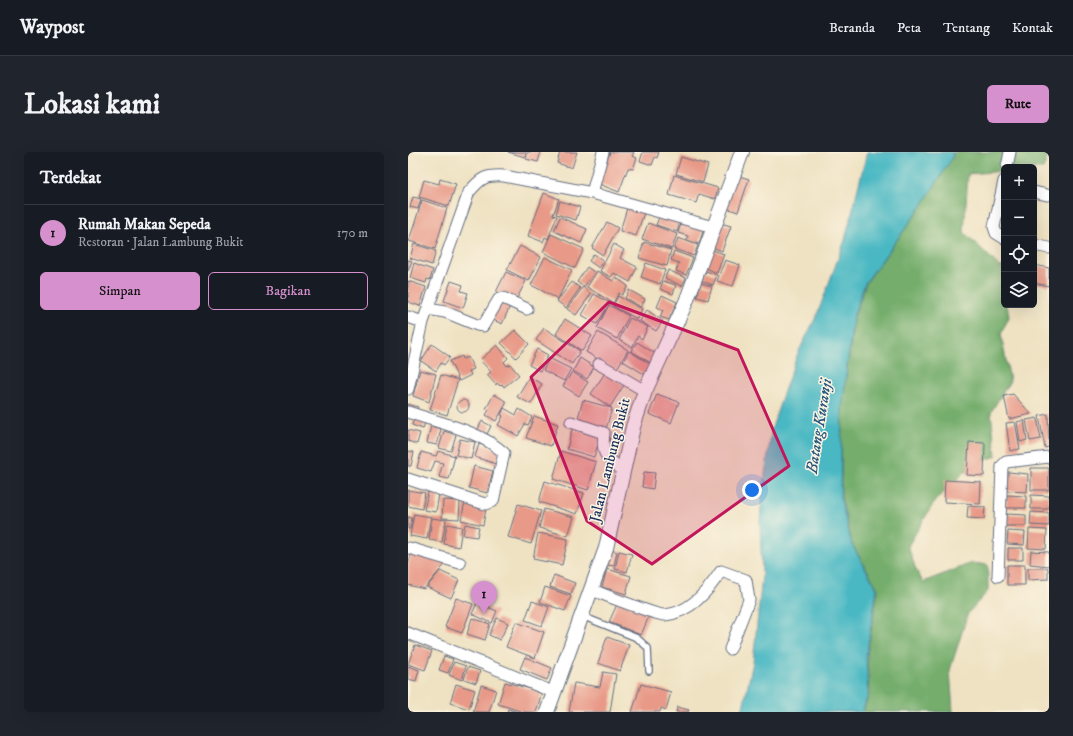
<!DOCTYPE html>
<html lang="id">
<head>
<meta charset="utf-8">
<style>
  :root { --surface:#171b24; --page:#20242c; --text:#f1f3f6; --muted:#9ea1a6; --line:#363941; --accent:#d690ce }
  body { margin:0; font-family:"IM FELL DW Pica",serif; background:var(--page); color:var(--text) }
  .controls { position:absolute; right:12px; top:12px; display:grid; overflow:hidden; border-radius:6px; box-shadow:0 4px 16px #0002 }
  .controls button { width:36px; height:36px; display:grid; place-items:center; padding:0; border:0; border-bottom:1px solid var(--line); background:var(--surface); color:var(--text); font:20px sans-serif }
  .you { position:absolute; left:344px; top:338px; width:14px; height:14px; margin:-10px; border:3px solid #fff; border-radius:50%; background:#1a73e8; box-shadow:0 0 0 6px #1a73e833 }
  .badge { display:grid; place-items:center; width:26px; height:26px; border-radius:50%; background:var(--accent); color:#111; font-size:13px; font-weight:700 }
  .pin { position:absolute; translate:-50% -33px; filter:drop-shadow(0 1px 2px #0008) }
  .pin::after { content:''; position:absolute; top:21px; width:14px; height:12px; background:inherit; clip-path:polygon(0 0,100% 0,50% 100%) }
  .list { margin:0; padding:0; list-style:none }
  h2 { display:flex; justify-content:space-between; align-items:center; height:52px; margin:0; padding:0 16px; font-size:17px }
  h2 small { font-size:13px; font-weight:400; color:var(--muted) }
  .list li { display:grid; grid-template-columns:26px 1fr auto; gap:12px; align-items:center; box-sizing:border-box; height:56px; padding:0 16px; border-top:1px solid var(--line) }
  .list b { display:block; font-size:15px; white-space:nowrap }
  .list p { margin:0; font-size:13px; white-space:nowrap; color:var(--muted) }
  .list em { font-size:13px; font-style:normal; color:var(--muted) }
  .actions { display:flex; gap:8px; padding:12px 16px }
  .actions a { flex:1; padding:9px 0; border:1px solid var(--accent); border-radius:6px; text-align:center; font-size:14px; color:var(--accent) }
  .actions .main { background:var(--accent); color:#111 }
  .icon { flex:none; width:22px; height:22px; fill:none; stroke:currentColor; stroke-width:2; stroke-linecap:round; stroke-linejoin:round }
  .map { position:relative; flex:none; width:641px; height:560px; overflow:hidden; border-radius:6px }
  header { display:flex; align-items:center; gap:24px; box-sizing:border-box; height:56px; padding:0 20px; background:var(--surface); border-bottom:1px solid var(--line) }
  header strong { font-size:19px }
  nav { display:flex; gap:22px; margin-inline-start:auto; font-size:14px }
  .intro { display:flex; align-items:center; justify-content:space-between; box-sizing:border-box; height:96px; padding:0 24px }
  h1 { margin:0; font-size:28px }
  .button { padding:10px 18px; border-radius:6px; background:var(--accent); color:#111; font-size:14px; font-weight:700 }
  main { display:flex; gap:24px; padding:0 24px }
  aside { flex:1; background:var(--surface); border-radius:6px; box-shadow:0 4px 16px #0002 }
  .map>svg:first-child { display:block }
</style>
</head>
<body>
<header>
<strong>Waypost</strong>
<nav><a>Beranda</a><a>Peta</a><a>Tentang</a><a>Kontak</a></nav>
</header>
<div class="intro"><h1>Lokasi kami</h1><a class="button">Rute</a></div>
<main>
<aside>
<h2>Terdekat<small></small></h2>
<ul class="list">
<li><span class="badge">1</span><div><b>Rumah Makan Sepeda</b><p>Restoran · Jalan Lambung Bukit</p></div><em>170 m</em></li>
</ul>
<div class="actions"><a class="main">Simpan</a><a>Bagikan</a></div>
</aside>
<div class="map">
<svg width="641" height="560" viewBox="0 0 641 560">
  <rect width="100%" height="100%" fill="#fcf5e5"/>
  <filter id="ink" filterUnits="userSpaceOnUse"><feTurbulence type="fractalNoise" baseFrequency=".025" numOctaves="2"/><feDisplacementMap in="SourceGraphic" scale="8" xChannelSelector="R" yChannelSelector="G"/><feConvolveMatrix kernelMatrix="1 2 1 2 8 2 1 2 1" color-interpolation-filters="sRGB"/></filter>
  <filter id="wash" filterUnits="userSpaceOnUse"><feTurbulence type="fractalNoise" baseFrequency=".012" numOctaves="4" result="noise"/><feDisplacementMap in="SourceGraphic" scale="16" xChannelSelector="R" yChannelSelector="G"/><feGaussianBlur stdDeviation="0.9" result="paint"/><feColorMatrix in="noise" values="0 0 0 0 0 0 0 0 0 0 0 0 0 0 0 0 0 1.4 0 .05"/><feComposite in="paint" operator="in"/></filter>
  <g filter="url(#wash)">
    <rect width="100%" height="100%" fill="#efe2c2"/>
    <path fill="#75ad6c" stroke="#486e65" d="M546 0H641L635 17 596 15V19L560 22 556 80 592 115 596 114V153H599L601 165 593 182 602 229 583 260 588 304 563 314 527 349 500 394 508 418 515 430 564 411 580 413V439L560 461 542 518 545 560H455L461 543 459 504 470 437 444 392 433 345 434 256 446 165 458 131 513 55 544 6Z"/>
    <path fill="#4ab8c3" stroke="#327490" d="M459 0H545L544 6 513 55 457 131 445 165 434 256 432 345 444 393 469 437 458 504 460 543 454 560H334L345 510 354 425 352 370 354 342 364 276 375 242 390 201 409 163 437 88Z"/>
    <g id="blocks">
      <path fill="#e89987" d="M100 0H118L117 5Z
        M120 0H133L130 10 118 7Z
        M152 0H169L164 16 149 11Z
        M202 0H226L224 4 229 6 225 17 220 16 211 40 191 32Z
        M235 0H251L249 6 247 5 244 13 232 9Z
        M273 5 300 13 295 30 268 22Z
        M266 23 310 36 307 47 291 42 288 51 261 43Z
        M328 23 341 27 330 60 318 56Z
        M32 27 48 32 41 54 11 45 16 28 31 32Z
        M136 41 151 47 145 63 149 64 140 87 137 85 135 90 120 84Z
        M5 45 13 47 10 57 2 55Z
        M14 48 39 56 27 97 1 89Z
        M152 49 172 55 168 68 148 62Z
        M219 56 236 61 228 84 212 79Z
        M252 63 272 70 269 80 248 73Z
        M152 65 179 77 173 91 146 79Z
        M274 69 296 76 291 92 279 88 280 84 270 81Z
        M199 70 210 76 195 103 184 96Z
        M240 71 269 82 264 97 234 87Z
        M312 71 323 74 314 99 304 95Z
        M143 82 176 97 167 116 135 100Z
        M270 86 290 93 286 104 266 97Z
        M236 90 263 98 259 114 231 106Z
        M6 92 28 99 24 113 2 106Z
        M206 92 216 98 212 106 229 115 222 130 206 121 203 125 192 119Z
        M112 94 133 105 121 129 99 118Z
        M305 98 316 102 309 121 298 116Z
        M266 99 285 106 278 123 268 119 271 111 263 108Z
        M186 102 196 109 191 116 181 109Z
        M137 105 164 118 150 147 123 133Z
        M0 108 4 109 0 119Z
        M317 108 332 113 325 134 309 129Z
        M6 111 25 118 22 128 19 127 18 131 2 126Z
        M238 111 257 118 252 132 233 125Z
        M626 113 641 116V134L626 131Z
        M179 115 186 120 176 135 169 130Z
        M260 118 278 126 274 134 257 126Z
        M189 119 205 129 207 125 220 134 214 143 211 141 205 151 179 135Z
        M298 119 309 123 305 133 294 129Z
        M98 120 118 129 107 150 88 140Z
        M0 129 18 135 12 154 0 150Z
        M43 129 55 133 53 139 60 141 55 156 36 149Z
        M255 129 268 133 265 142 252 137Z
        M164 130 172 136 158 156 149 149Z
        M293 131 304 134 300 148 289 145Z
        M175 135 183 142 168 163 159 157Z
        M221 138 237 147 233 155 217 146Z
        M186 142 202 151 189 172 174 163Z
        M254 143 269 150 261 168 252 165 255 158 249 155Z
        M210 144 234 157 229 167 205 154Z
        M92 147 103 152 94 172 83 167Z
        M201 153 221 164 209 187 189 176Z
        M239 158 255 169 248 179 232 169Z
        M222 166 240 175 234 187 230 184 224 195 211 188Z
        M157 167 184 184 174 199 148 182Z
        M136 176 172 199 164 212 128 188Z
        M107 178 121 192 108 206 93 191Z
        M190 180 220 198 208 218 178 200Z
        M229 190 248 202 243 211 223 199Z
        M24 192 42 205 36 213 33 211 28 219 13 209Z
        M89 193 100 206 96 210 99 214 102 212 111 223 96 235 94 232 92 234 89 231 88 233 79 223 83 220 72 208Z
        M129 197 140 203 132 219 121 213Z
        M221 199 242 212 236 222 215 209Z
        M54 204 55 207 60 205 66 217 61 219 63 223 51 229 42 209Z
        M141 206 163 217 156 229 135 218Z
        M172 206 186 215 179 227 165 219Z
        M12 218 28 222 21 250 5 244Z
        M164 220 180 230 171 244 155 234Z
        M197 221 216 233 202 255 183 242Z
        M33 223 50 228 39 263 22 258Z
        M121 225 134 232 123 252 109 245Z
        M86 242 99 250 88 269 78 263 81 258 78 257Z
        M249 242 271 250 263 271 241 262Z
        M605 242 623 262 601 267 596 244Z
        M49 254a6 6 0 1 1 12 0a6 6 0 1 1-12 0Z
        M175 248 204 256 198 277 169 269Z
        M0 252 10 255 9 259 0 256Z
        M96 256 108 263 111 257 124 265 120 273 117 272 110 284 90 273 95 264 93 263Z
        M640 262 641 295 637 296 631 264Z
        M126 264 150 272 143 294 118 286Z
        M629 266 633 287 622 289 618 268Z
        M6 267 17 270 15 277 4 273Z
        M616 268 619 288 612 290 609 270Z
        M74 269 83 274 77 286 68 281Z
        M607 270 612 297 602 299 598 271Z
        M23 274 33 277 29 293 19 291Z
        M164 277 192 285 186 305 159 297Z
        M0 278 12 281 9 292 0 289Z
        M36 279 48 283 43 299 31 296Z
        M52 287 67 290 63 307 48 303Z
        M561 290 577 291 576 324 559 323Z
        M71 292 92 298 88 312 67 305Z
        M0 299 6 300 3 314H0Z
        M30 299 47 304 41 327 31 325 35 311 27 309 23 320 9 316 13 300 28 304Z
        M153 299 188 310 180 338 145 327Z
        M66 314 85 319 79 341 61 336Z
        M623 316H641V338H623Z
        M236 320 247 321 245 337 234 335Z
        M600 320 620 322 619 340 599 339Z
        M537 328 573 330 572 352 536 350Z
        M137 329 176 341 169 362 131 350Z
        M0 338 17 341 14 357 0 354Z
        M20 340 31 342 28 360 16 358Z
        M599 343 618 344V356H598Z
        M623 343 641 344V357H623Z
        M35 348 52 349 51 367 34 366Z
        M57 350 78 357 75 373 53 368Z
        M110 352 133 359 123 392 100 385Z
        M560 354 577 355 576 367 559 366Z
        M136 357 166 365 160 384 131 376Z
        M623 360 641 361V374L622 373Z
        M6 362 23 365 19 387 2 384Z
        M598 362 618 363V374H597Z
        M0 365 4 366 2 377H0Z
        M24 366 38 368 34 390 21 388Z
        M39 372 54 375 51 395 36 392Z
        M57 372 71 375 69 385 55 383Z
        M621 377 639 378 638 397 620 396Z
        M600 379 617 380 616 393 599 392Z
        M130 381 160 387 154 413 125 407Z
        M600 396H615V408H600Z
        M203 398 209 400 206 414 199 413Z
        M211 399 224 402 219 420 207 417Z
        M623 399 641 400V414L622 412Z
        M3 402 39 410 16 437 0 433V414Z
        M599 413H617V433H599Z
        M620 416H640V427L620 428Z
        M199 417 223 424 218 442 194 435Z
        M32 419 51 428 43 446 19 435Z
        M146 423 167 431 163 442 142 435Z
        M137 435 163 444 157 459 132 450Z
        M48 446 65 452 54 481 37 475Z
        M211 448 242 462 233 483 201 470Z
        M124 449 141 455 134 474 117 468Z
        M69 451 89 459 84 471 64 462Z
        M64 466 82 472 77 488 59 482Z
        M89 466 100 471 92 488 81 483Z
        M108 470 136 480 127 506 98 495Z
        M199 485 221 493 212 519 190 511Z
        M7 493 24 499 17 518 0 512Z
        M36 504 45 507 40 521 31 518Z
        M117 505 144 516 139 528 112 517Z
        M46 510 58 514 54 528 41 523Z
        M0 514 11 518 8 529 0 527Z
        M60 515 72 519 68 531 56 527Z
        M195 520 208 522 202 560H161L166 531 192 535Z
        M97 530 134 540 128 560H115L90 552Z
        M48 532 67 538 61 557 42 551Z
        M233 532 263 540 258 558 253 556 252 560H224Z
        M73 533 88 538 81 560H65Z
        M269 555 281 558 280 560H268Z
        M100 557 109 560H99Z"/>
    </g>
  </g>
  <g filter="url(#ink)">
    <use href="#blocks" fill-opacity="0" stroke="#656e81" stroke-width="1"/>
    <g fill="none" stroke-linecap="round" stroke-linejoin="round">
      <defs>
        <path id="service" d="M174 464 229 486 240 496 241 519"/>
        <path id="minor" d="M599 15 602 0
          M596 29 586 75 588 81 596 86
          M626 40 639 43
          M184 41 195 0
          M626 93 641 96
          M20 157 37 160 69 173 75 174 91 147 95 146 119 157
          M0 165 15 170
          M191 212 237 239
          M0 237 15 170 61 40C73 26 77 23 96 24L184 41 305 75
          M0 260C31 271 71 278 96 301L85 349 77 352 0 327
          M163 270 196 281C193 304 199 305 215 319
          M1 396 52 411
          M590 424 594 314 598 310 641 305
          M184 438C195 442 249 464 257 463 282 461 300 439 313 419L338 428 341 448 322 497
          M0 481 145 540"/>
        <path id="tertiary" d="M139 560 198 396 225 275 237 239 278 150 334 0"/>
      </defs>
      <use href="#service" stroke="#656e81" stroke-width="8"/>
      <use href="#minor" stroke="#656e81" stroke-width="13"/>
      <use href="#tertiary" stroke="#656e81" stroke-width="16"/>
      <use href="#service" stroke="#fff" stroke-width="5.5"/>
      <use href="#minor" stroke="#fff" stroke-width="11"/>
      <use href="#tertiary" stroke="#fff" stroke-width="14"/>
    </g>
  </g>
  <path fill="#c2185b" fill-opacity="0.2" stroke="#c2185b" stroke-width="3" stroke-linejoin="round" d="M201 150 330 198 381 314 244 412 179 369 123 225Z"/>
  <g text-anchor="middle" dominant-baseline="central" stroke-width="3" stroke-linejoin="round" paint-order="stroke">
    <g font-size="15" fill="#1b2f5e" stroke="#fcf5e5">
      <text transform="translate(202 308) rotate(-76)">Jalan Lambung Bukit</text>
    </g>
    <g font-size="16" font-style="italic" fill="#29587c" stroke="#fcf5e5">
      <text transform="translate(411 274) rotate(-81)">Batang Kuranji</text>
    </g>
  </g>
</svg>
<div class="controls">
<button>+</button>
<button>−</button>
<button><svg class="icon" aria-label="locate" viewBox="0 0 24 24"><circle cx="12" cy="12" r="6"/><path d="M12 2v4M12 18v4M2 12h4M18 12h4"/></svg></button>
<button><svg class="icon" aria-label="layers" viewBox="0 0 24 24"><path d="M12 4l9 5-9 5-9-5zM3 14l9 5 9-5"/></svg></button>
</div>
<div class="you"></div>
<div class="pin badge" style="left:76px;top:462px">1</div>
</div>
</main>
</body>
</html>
